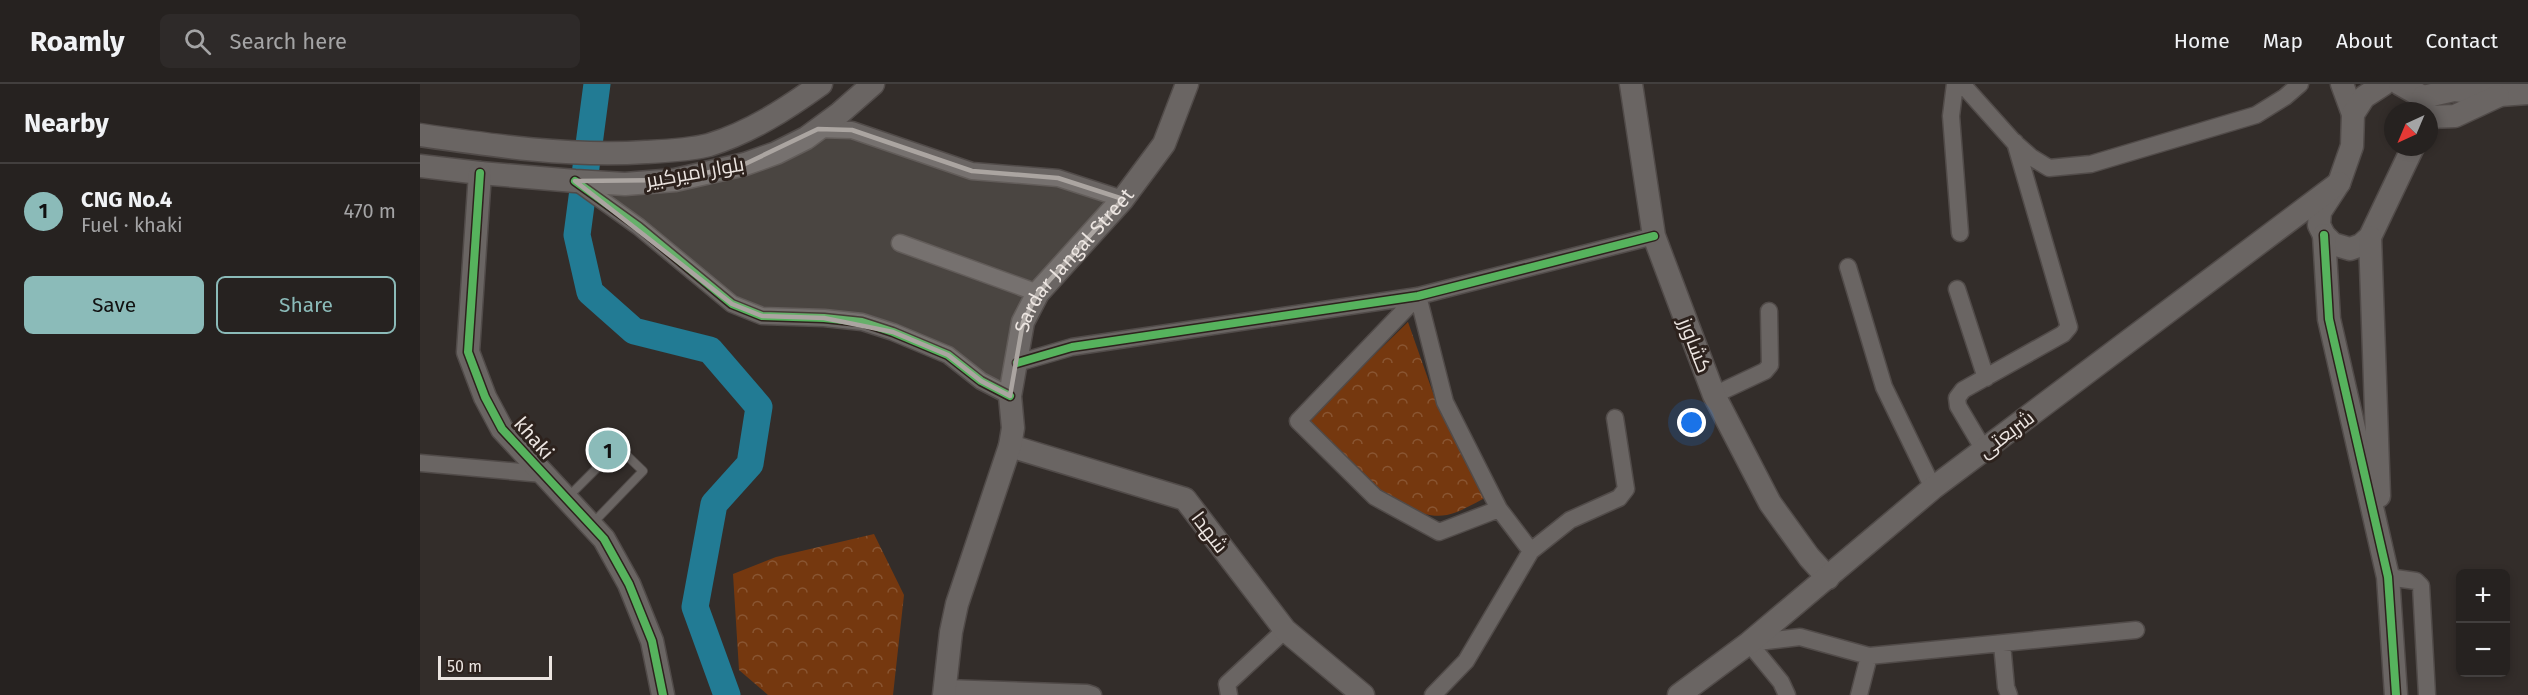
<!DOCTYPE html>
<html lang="en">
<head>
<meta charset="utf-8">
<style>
  :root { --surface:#262220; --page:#2e2a29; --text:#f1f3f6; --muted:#a4a4a5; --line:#423f3e; --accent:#8bbbb9 }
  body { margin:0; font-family:"Fira Sans",Cairo,sans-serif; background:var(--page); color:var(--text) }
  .controls { position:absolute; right:18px; bottom:18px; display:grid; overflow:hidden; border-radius:9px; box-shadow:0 3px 9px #0003 }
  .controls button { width:54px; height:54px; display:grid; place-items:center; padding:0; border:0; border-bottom:2px solid var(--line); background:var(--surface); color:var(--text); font:30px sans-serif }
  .compass { position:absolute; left:1964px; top:18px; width:54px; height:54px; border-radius:50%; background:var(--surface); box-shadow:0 3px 9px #0003; rotate:224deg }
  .scale { position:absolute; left:18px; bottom:15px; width:114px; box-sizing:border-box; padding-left:6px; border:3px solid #ece5e1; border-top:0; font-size:16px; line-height:21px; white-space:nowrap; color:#ece5e1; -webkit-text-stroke:4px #2d221d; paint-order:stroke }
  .you { position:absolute; left:1272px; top:339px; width:21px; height:21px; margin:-15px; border:4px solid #fff; border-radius:50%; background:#1a73e8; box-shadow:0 0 0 9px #1a73e833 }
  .badge { display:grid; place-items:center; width:39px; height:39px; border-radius:50%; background:var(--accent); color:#111; font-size:20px; font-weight:700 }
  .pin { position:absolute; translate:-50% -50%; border:3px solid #fff; box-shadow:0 2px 6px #0006 }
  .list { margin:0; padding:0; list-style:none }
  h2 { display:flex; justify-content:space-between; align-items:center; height:78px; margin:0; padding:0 24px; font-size:26px }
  h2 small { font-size:20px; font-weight:400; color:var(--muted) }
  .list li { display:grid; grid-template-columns:39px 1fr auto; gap:18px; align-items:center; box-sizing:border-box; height:96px; padding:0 24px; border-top:2px solid var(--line) }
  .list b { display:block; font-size:22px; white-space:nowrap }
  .list p { margin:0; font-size:20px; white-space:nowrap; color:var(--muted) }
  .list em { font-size:20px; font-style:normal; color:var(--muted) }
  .actions { display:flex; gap:12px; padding:18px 24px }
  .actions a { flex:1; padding:14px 0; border:2px solid var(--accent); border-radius:9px; text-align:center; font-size:21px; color:var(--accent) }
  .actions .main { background:var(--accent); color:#111 }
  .icon { flex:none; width:33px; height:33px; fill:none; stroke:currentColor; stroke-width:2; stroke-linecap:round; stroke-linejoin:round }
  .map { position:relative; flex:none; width:2108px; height:611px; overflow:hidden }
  header { display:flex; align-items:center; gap:36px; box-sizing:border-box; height:84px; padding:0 30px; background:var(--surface); border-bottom:2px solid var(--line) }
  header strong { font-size:28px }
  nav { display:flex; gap:33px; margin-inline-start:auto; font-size:21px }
  .search { width:420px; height:54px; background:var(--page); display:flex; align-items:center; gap:15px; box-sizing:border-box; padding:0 21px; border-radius:9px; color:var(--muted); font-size:22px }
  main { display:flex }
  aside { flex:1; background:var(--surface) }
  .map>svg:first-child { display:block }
</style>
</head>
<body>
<header>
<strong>Roamly</strong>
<div class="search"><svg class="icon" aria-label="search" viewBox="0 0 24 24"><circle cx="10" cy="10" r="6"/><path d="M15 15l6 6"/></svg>Search here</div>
<nav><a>Home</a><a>Map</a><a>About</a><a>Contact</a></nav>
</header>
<main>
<aside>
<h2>Nearby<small></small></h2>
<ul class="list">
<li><span class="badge">1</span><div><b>CNG No.4</b><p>Fuel · khaki</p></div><em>470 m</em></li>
</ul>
<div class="actions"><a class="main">Save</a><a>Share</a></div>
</aside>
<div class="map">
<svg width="2108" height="611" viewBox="0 0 2108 611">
  <defs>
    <pattern id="park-crowns" width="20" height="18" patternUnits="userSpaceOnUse" patternTransform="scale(1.5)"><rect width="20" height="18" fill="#75380f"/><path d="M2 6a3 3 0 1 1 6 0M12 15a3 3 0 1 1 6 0" fill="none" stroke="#895532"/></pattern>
  </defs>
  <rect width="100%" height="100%" fill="#332d2a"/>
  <path fill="url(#park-crowns)" d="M988 238 1019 326 1069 412C1056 418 1041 428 1027 431 979 440 921 370 888 340L892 332Z
    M454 450 484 511 473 611H348L319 586 313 490 356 473Z"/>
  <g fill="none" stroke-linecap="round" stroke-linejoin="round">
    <path stroke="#227b94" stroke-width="27" d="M177 0 157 151 170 208 214 247 290 266 339 323 330 380 294 420 275 523 307 611"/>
    <defs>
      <path id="lane" d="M147 414 198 363 223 387 171 441"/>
      <path id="street" d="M1535 0 1531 32 1540 149
        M1542 0 1594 58 1611 73 1629 84 1671 80 1836 31 1865 13 1880 0
        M398 45 432 46 552 87 638 94 703 115
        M155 97 219 143 312 220 342 232 404 234 442 238 473 248 528 271 561 297 590 312
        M480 159 618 209
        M1428 183 1464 303 1513 404
        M1537 205 1566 294
        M998 212 878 337 955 413 1019 448 1079 425
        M998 212 1025 318 1079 425 1111 467
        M597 279 652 263 998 212 1234 152
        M1294 311 1345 287 1350 281 1349 227
        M1564 366 1538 322 1537 314 1543 306 1643 250 1649 243 1595 58
        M0 379 123 390
        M1968 493 1996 497 2001 502 2007 611
        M1329 559 1380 553 1449 572 1716 546
        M1329 559 1361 598 1367 611
        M1582 560 1586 603 1589 611
        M526 604 667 609 673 611
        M809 611 807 600 865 546
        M1013 611 1046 577 1111 467 1150 436 1199 414 1206 405 1195 334
        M1439 611 1449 572"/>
      <g id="secondary">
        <path d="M1211 0 1234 152 1294 311 1350 419 1389 473 1408 494"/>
        <path d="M1922 0 1933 30"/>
        <path d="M1964 0 1944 13 1933 30 1932 62 1919 99 1900 128 1899 141 1904 151 1913 160 1930 165 1941 161 1950 153 1993 63"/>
        <path d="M1980 0 2003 13 2005 26"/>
        <path d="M2003 13 2034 6 2080 11 2108 9"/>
        <path d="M2009 33 2035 32 2078 12"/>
        <path d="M0 51C75 62 150 73 226 68 247 67 270 66 289 61 331 48 366 25 401 0"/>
        <path d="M0 82 60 89 155 97 205 100 255 96 325 80 356 69 386 54 420 29 453 0"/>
        <path d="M60 89 48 268 65 313 82 345 184 455 209 500 232 557 243 611"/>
        <path d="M1904 151 1909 235 1968 493 1976 611"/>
        <path d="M1950 153 1959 412"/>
        <path d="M590 362 765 415 865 546 943 611"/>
        <path id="s1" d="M524 611 531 548 537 520 590 362 593 344 590 312 603 238 618 209 703 115 744 60 767 0"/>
        <path d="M1259 611 1329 559 1513 404 1919 99"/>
      </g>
    </defs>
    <use href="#lane" stroke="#514b49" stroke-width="10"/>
    <use href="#street" stroke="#514b49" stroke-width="19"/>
    <use href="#secondary" stroke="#514b49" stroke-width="25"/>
    <use href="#lane" stroke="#6a6563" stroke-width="8"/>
    <use href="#street" stroke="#6a6563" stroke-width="16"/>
    <use href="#secondary" stroke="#6a6563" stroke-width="22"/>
    <defs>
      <path id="cycleway" d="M60 89 48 268 65 313 82 345 184 455 209 500 232 557 243 611
        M155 97 219 143 312 220 342 232 404 234 442 238 473 248 528 271 561 297 590 312
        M1904 151 1909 235 1968 493 1976 611
        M597 279 652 263 998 212 1234 152"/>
    </defs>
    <use href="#cycleway" stroke="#2d221d" stroke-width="11"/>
    <use href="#cycleway" stroke="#56b35d" stroke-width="8"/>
  </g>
  <path fill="#aba5a1" fill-opacity="0.2" stroke="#aba5a1" stroke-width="4.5" stroke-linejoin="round" d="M398 45 432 46 552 87 638 94 703 115 618 209 603 238 590 312 561 297 528 271 473 248 404 234 342 232 312 220 155 97 255 96 325 80Z"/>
  <g text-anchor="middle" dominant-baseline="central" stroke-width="6" stroke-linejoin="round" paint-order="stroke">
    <g font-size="20" fill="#ece5e1" stroke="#2d221d">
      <text transform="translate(275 88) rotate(-10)">بلوار امیرکبیر</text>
      <text stroke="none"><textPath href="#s1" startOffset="464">Sardar Jangal Street</textPath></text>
      <text transform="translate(1275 261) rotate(69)">کشاورز</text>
      <text transform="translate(1586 350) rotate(-37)">شریعتی</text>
      <text transform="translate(114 354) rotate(49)">khaki</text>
      <text transform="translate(790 448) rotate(53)">شهدا</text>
    </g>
  </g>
</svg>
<div class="controls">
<button>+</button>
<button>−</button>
</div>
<svg class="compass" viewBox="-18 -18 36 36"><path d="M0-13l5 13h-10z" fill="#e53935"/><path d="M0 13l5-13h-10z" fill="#a4a4a5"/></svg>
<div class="scale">50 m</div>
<div class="you"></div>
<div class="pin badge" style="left:188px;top:366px">1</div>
</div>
</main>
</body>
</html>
